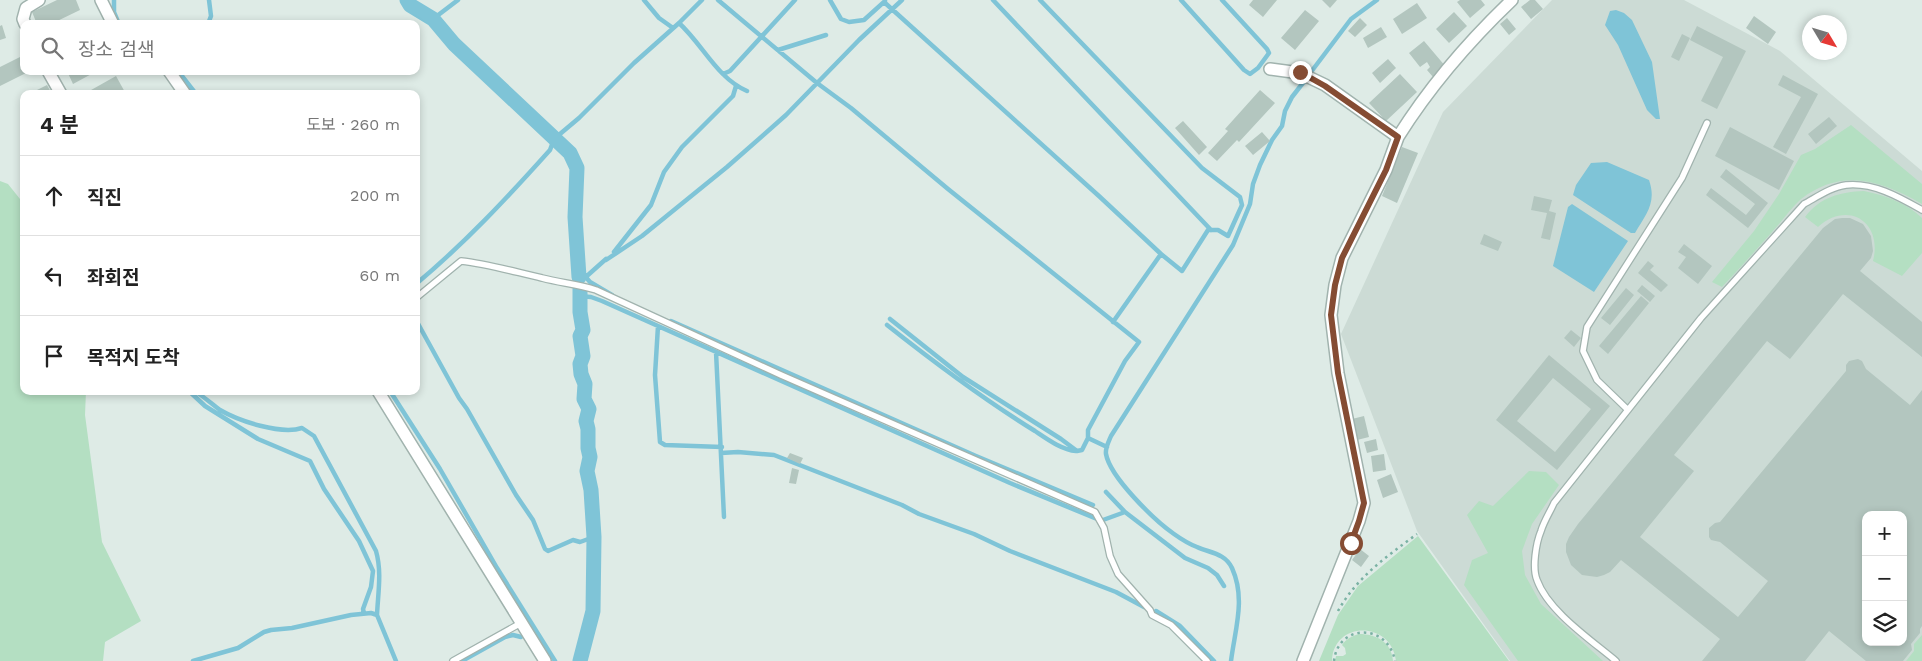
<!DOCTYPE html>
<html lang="ko">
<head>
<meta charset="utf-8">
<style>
  :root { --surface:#fff; --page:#f2f2f2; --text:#222; --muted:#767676; --line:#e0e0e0 }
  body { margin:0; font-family:"Work Sans","Noto Sans KR",sans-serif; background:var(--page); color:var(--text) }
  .controls { position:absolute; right:15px; bottom:15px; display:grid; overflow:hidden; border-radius:10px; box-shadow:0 2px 8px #0003 }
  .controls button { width:45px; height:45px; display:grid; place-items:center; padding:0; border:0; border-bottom:1px solid var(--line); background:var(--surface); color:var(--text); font:25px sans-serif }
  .compass { position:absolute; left:1802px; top:15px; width:45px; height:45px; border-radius:50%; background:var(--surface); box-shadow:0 2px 8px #0003; rotate:128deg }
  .stop { position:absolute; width:15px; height:15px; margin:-11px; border:4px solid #854c33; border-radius:50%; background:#fff }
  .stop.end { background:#854c33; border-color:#fff; box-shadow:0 1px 5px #0008 }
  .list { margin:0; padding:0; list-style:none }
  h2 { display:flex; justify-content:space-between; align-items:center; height:65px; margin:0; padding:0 20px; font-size:21px }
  h2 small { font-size:16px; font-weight:400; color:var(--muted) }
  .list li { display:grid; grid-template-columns:32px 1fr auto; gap:15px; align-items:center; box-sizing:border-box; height:80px; padding:0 20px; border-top:1px solid var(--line) }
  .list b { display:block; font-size:19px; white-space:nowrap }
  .list em { font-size:16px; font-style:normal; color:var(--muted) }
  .icon { flex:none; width:28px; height:28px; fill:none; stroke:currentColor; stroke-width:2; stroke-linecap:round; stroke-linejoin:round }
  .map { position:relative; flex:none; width:1922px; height:661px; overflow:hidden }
  .search { position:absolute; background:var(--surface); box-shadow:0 2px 8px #0003; left:20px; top:20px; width:400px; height:55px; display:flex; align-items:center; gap:12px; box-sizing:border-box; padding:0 18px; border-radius:10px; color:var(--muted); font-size:19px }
  .panel { position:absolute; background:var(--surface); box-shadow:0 2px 8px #0003; left:20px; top:90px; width:400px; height:305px; border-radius:10px }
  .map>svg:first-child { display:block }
</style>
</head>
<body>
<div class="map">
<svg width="1922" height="661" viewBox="0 0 1922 661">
  <rect width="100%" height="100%" fill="#deebe6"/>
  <path fill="#ccdbd5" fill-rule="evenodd" d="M1552 0H1684L1780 51 1922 171V661H1510L1417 531 1341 334 1443 112ZM1866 515H1903V642H1866Z"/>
  <path fill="#b4dfc2" d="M1851 125 1922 184V204C1881 181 1843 167 1801 199 1791 208 1782 221 1773 231 1756 250 1739 269 1722 287L1712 282 1754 231 1779 194 1801 155 1815 149Z
    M0 181 8 184 24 204V391H86L85 415 102 542 141 621 105 642 103 661H0Z
    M1864 191C1884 195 1907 203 1922 218V253L1902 276 1873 261C1883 222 1848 200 1818 227L1805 217C1820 197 1840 192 1864 191Z
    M1529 471 1546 472 1559 485 1532 524 1522 551 1525 575 1541 604 1603 661H1518L1464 585 1472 560 1488 553 1467 515 1479 501 1493 506Z
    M1418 536 1509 661H1396C1391 620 1333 621 1332 661H1319L1338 615 1358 586Z
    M1359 634C1376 634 1392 642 1393 661H1335L1336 656H1343L1346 654 1345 648 1342 645C1346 639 1352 636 1359 634Z
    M1922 635V661H1906L1914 651V644Z"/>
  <path fill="#7fc4d7" d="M1616 10 1624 13 1632 20 1652 62 1660 119H1656L1647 110 1618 45 1605 25 1610 11Z
    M1607 162 1649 180C1657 203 1646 214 1635 233H1631L1573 195 1576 185 1591 163Z
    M1572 204 1628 241 1594 292 1553 266 1568 207Z"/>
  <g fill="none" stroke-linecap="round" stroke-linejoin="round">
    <path stroke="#7fc4d7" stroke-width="4.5" d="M114 0V12L119 24
      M644 0 659 18 673 28
      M718 0 817 83 851 108 948 189 1139 342 1125 361 1088 430V438L1107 447
      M830 0 841 19 849 22 864 20 885 1
      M993 0 1211 230
      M1040 0 1202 168 1240 197 1242 205 1228 236 1218 230H1208L1182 271 1161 254 1113 322
      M1181 0 1244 70 1250 74 1258 68 1269 53 1267 49 1222 0
      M884 2 1100 197 1161 254
      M433 19 458 0
      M679 23C703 45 717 78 747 91
      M208 24 211 16 209 0
      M778 50 826 35
      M178 71 196 94
      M1311 72 1351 19 1377 0
      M723 74 730 71 795 0
      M614 252 651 205 664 172 682 147 733 96 736 86
      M606 260 642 236 727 167 786 115 859 40 902 0
      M584 275 590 282 612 295
      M579 276 588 275 606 259
      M416 284C465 243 507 198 550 150L554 139 579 118 634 63 679 23 702 0
      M579 296 591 297 602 301 1010 483 1097 519
      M890 319 963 377 1061 439 1077 451 1082 450 1088 438
      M416 320 459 398 467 409 516 495 533 520 545 549 548 551 573 540 580 542 594 537
      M671 321 976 456 1093 505
      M887 325C935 363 983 399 1035 431 1047 439 1062 450 1076 451
      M658 326 655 375 660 442 665 445 722 447
      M716 352 724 517
      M189 391 205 406 258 439 310 461 324 489 359 541 373 571 371 587 363 609 364 613
      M195 391C204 397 212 404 220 410 239 421 281 435 302 428L314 436 376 551C382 572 378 593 377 615
      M390 391 440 469 497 568 555 661
      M721 453 738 452 774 455 902 505 919 514 974 534 1010 551 1116 592 1144 607
      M1106 492 1125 512 1185 558 1208 568 1217 575 1224 586
      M1103 520 1125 512
      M1156 611 1180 626 1214 661
      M193 661 238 648 264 632 271 630 292 628 351 615 371 613 377 615 396 661
      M462 661 505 637 513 635 521 637
      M1231 661C1235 629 1246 599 1232 568 1225 553 1210 553 1197 547 1189 544 1181 539 1174 534 1154 520 1110 477 1106 454 1105 448 1109 441 1111 436L1233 245 1250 204 1253 184 1260 165 1272 140 1282 126 1285 111 1292 97 1306 79"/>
    <path stroke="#7fc4d7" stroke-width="15" d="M407 0 410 5 433 19 454 44 570 153 577 168 575 217 579 277
      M580 661 593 611 594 537 591 490 587 471 590 457 588 448V429L586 421 589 409 584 399 585 384 581 374 580 364 583 356 580 336 583 330 580 312V289"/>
  </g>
  <path fill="#b3c6bf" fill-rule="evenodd" d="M57 0H76L80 10 51 24H37L32 12Z
    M1253 0H1277L1263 17 1249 5Z
    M1322 0H1337L1330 8Z
    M1460 0H1481L1485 5 1470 18 1457 2Z
    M1530 0H1535L1543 9 1531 19 1521 7Z
    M1417 3 1427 18 1402 34 1393 19Z
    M1305 10 1319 21 1295 50 1281 38Z
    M1454 12 1467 26 1449 43 1436 29Z
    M1754 16 1776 32 1768 44 1746 28Z
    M1360 18 1367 25 1355 37 1348 31Z
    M1507 18 1516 29 1509 35 1500 24Z
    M2 25 6 38 0 40V26Z
    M1697 26 1746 51 1717 109 1701 101 1723 57 1690 40Z
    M1381 27 1387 37 1368 48 1363 38Z
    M1682 34 1690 38 1679 61 1671 57Z
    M1424 41 1446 67 1433 77 1427 70 1430 67 1427 62 1420 67 1409 53Z
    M24 55V71H30L0 86V67Z
    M1388 59 1396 68 1380 83 1372 73Z
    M67 71H97L73 84Z
    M1400 74 1417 92 1386 121 1369 103Z
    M1783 75 1818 94 1786 154 1773 147 1801 97 1778 85Z
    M116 76 126 94H84Z
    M47 85 52 94H29Z
    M1260 90 1275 103 1239 142 1237 140 1217 161 1208 153 1228 131 1225 129Z
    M1829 117 1837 126 1816 144 1808 134Z
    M1183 121 1207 147 1199 155 1175 128Z
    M1730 127 1794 161 1779 190 1715 156Z
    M1262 132 1270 141 1253 155 1245 146Z
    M1402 147 1418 153 1397 203 1382 196Z
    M1726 169 1768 203 1748 228 1706 195 1711 188 1746 215 1755 204 1720 177Z
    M1534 196 1552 200 1549 211 1556 213 1550 240 1541 238 1547 213 1531 210Z
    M1842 218H1850L1863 224 1871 236 1873 251 1871 258 1860 271 1922 322V357L1843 294 1790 359 1767 341 1674 455 1694 471 1640 537 1738 617 1768 581 1720 542 1711 540 1709 537V528L1715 523 1720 522 1846 371V365L1849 361 1858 359 1862 361 1866 369 1910 405 1922 390V626L1920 629V633L1911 644 1912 650 1903 661H1866L1829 631 1805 661H1702L1720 639 1621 560 1610 572 1604 575 1597 577 1582 575 1571 565 1566 552V544L1569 537 1578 524 1823 228 1835 219ZM1866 515H1903V642H1866Z
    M1484 234 1502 242 1498 251 1480 244Z
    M1684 244 1712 266 1698 284 1678 268 1686 257 1678 252Z
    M1648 261 1654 266 1650 270 1668 285 1661 292 1638 273Z
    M1642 285 1655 296 1650 302 1637 291Z
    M1626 288 1634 295 1610 325 1601 318Z
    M1641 296 1649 303 1608 354 1599 346Z
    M1571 330 1581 338 1574 347 1564 338Z
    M1549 355 1610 406 1557 470 1496 420ZM1553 378 1591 409 1555 452 1517 421Z
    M1364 416 1369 437 1357 440 1352 419Z
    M1376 439 1378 450 1367 453 1364 442Z
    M790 453 803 458 800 464 787 458Z
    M1384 454 1386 470 1373 472 1371 456Z
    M792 468 799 470 796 484 789 483Z
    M1391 474 1398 492 1383 498 1377 480Z
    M1360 549 1369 556 1361 567 1352 560Z"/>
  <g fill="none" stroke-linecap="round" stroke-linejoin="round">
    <defs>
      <path id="service" d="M416 298 461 261C489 264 515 272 542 278 561 283 577 284 596 290L781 375 1095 512 1104 528 1110 556 1118 574 1150 610 1152 615 1171 625 1207 661
        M1628 410 1597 380 1583 351 1587 327 1682 178 1707 123
        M453 661 521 623
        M1616 661C1591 640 1548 611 1537 580 1532 568 1536 543 1541 531 1544 521 1550 512 1554 503L1701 318 1804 204C1817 197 1831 187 1846 185 1873 182 1899 197 1922 210"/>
      <path id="minor" d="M101 0 113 24
        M25 24 23 19 26 8 39 0
        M1270 69 1300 73 1325 85 1398 137 1386 170 1342 258 1335 285 1331 315 1338 373 1364 503 1359 521 1303 661
        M48 71 61 94
        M169 71 185 94
        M1398 137C1430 86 1469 41 1512 0
        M378 391 545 661"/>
    </defs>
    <use href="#service" stroke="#a1b3ae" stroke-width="8"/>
    <use href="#minor" stroke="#a1b3ae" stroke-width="14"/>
    <path stroke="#7bb2a4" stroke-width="2.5" stroke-dasharray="2.5 4" stroke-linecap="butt" d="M1338 611C1357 577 1386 557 1417 534
      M1334 661C1338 623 1388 623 1395 661"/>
    <use href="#service" stroke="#fff" stroke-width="5.5"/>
    <use href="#minor" stroke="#fff" stroke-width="11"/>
  </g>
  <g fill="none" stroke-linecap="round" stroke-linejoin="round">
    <path stroke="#854c33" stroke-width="6" d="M1300 72 1325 86 1398 137 1386 170 1342 258 1335 285 1331 315 1338 373 1364 503 1359 521 1351 543"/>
  </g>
</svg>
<div class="controls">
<button>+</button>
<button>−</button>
<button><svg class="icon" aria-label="layers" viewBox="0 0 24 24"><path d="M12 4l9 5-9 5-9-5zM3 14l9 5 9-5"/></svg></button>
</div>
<svg class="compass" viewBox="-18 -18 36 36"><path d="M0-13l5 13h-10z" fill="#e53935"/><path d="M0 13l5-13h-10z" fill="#767676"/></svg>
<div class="stop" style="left:1351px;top:543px"></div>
<div class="stop end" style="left:1300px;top:72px"></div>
<div class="search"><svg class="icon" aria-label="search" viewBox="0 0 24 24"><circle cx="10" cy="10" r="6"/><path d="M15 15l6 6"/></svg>장소 검색</div>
<section class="panel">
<h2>4 분<small>도보 · 260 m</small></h2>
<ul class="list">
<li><svg class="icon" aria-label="ahead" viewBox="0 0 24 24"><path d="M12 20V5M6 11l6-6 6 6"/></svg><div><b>직진</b></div><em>200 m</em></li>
<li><svg class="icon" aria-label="left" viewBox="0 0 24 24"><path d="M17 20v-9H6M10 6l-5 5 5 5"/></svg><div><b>좌회전</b></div><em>60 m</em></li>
<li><svg class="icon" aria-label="arrive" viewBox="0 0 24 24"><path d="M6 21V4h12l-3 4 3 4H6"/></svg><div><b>목적지 도착</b></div></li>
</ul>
</section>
</div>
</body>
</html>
